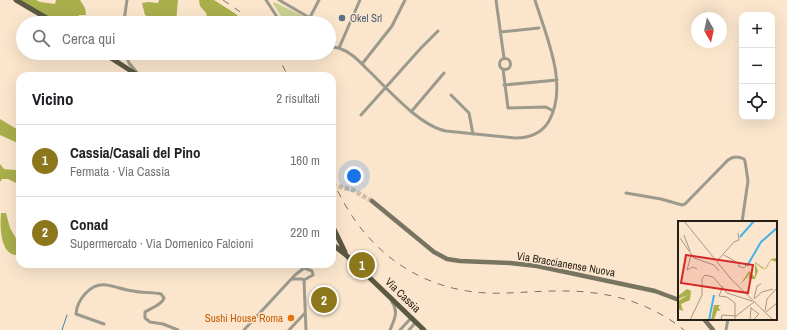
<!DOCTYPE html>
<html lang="it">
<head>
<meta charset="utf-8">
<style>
  :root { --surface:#fff; --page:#f2f2f2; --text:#202124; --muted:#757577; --line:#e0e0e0; --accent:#8d771c }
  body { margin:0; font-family:"Archivo Narrow",sans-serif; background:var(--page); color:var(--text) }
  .controls { position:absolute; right:12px; top:12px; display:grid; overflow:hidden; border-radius:8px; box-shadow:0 4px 16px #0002 }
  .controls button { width:36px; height:36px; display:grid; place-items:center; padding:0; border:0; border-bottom:1px solid var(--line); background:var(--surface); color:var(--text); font:20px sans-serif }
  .compass { position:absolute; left:691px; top:12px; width:36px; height:36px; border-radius:50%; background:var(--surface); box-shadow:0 4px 16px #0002; rotate:171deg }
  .you { position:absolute; left:354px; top:176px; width:14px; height:14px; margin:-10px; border:3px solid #fff; border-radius:50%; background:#1a73e8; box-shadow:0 0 0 6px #1a73e833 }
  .badge { display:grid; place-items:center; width:26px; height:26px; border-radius:50%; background:var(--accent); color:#fff; font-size:13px; font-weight:700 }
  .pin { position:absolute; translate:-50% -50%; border:2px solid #fff; box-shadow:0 1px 4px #0006 }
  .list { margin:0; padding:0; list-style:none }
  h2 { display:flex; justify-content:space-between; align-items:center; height:52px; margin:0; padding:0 16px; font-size:17px }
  h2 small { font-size:13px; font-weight:400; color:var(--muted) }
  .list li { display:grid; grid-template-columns:26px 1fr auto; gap:12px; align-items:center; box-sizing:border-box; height:72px; padding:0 16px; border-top:1px solid var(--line) }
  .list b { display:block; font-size:15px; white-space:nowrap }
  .list p { margin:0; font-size:13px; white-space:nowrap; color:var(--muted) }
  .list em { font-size:13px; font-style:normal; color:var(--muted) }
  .icon { flex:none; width:22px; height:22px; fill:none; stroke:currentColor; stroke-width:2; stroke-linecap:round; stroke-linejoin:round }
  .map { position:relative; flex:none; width:787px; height:330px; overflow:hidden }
  .search { position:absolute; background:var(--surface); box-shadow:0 4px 16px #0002; left:16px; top:16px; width:320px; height:44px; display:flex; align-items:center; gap:10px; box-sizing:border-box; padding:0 14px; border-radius:22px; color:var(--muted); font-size:15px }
  .panel { position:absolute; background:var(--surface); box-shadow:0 4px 16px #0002; left:16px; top:72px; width:320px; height:196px; border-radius:12px }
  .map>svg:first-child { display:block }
</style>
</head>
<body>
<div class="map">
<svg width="787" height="330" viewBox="0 0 787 330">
  <rect width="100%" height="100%" fill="#fbe6cd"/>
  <path fill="#cad092" d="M274 2 305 17 302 23H286L273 4Z"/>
  <path fill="#a9af4b" d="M19 0H36L40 2 55 4 56 0H80L85 8 86 15H79L76 23H60L32 8Z
    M159 0H178L176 23H160L145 15 142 3 148 2 158 3Z
    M199 0H214L236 14 245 23H209L206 13 200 6Z
    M0 119 20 131V144L0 135Z
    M0 164 4 169 16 170 20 175V180L16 183 8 179H2L0 182Z
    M1 213H6L10 228 17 240H20V256C17 255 13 255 10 253 0 246 0 224 1 213Z"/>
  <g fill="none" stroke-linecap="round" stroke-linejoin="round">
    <path stroke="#3b87a9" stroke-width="1" d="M62 330 67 315"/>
    <path stroke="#d0bea8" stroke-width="4.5" stroke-dasharray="4.5 2" stroke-linecap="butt" d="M332 185 353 190 372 201"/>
    <path stroke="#9c9a8d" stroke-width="3" d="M266 0 281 23
      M279 0 310 18
      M496 0 504 58
      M124 21 127 0
      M118 23 124 21 128 23
      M307 23 319 0
      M500 32 539 28
      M329 47C333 47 337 47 341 49 351 52 359 61 366 68 386 87 419 126 446 131L515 138C529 138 542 133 549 121 569 85 546 36 535 0
      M339 48 360 0
      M117 53V62
      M125 53 129 63 139 75
      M499.5 64a5.5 5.5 0 1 1 11 0a5.5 5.5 0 1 1-11 0Z
      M117 62 122 53
      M362 64 392 26 405 0
      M503 69 508 108 546 107 553 111
      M504 85 557 80
      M451 95 469 113 473 134
      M411 112 444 73
      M361 115 421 48 438 31
      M626 193 661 199 682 205 685 204 728 160C733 156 738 156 744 159L745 161 748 181 742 222
      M292 279H302L304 280
      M304 280 306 330
      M104 324 76 314C77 300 90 283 106 285 115 286 124 290 133 291 142 293 152 292 161 294L164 298C162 305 151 308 145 312V318L150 322 163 324 178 330
      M244 330 295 275 304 268 312 271 313 275 304 280
      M289 330 305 313
      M390 330C394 320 399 312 392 302
      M400 330 412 317
      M409 330 416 322
      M726 330 728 319"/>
    <path stroke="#777462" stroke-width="4.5" d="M372 201 434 252 447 259 460 261 510 263 537 266 655 291 679 300
      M704 319 713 330"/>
    <path stroke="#5c5943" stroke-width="5" d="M16 0 55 23
      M103 53 139 76
      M332 225 345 252
      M332 244 346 255 424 330"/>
    <path stroke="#7c7060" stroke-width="1" stroke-dasharray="7 7" stroke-linecap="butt" d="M223 0 239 11 252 23
      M276 53 288 76
      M332 178C359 244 413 289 486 293 510 294 533 291 556 291 603 290 647 300 684 330"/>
  </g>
  <circle fill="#5c6f8a" stroke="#fbe6cd" stroke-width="1.5" cx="342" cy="18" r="4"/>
  <circle fill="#e8710a" stroke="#fbe6cd" stroke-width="1.5" cx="291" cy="318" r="4"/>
  <g text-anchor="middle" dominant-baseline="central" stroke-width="3" stroke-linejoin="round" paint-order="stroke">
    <g font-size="11" fill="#4e5e75" stroke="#fbe6cd" text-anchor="start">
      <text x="350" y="18">Okel Srl</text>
    </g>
    <g font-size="11" fill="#261f15" stroke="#fbe6cd">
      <text transform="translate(566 264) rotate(10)">Via Braccianense Nuova</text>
      <text transform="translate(403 295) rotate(44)">Via Cassia</text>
    </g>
    <g font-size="11" fill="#c56008" stroke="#fbe6cd" text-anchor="end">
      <text x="283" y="318">Sushi House Roma</text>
    </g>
  </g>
  <g transform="translate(678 221)">
    <rect width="99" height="99" fill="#fbe6cd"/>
    <path d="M99 37V41L93 39 88 48H85L77 42 80 50 77 58H71V52L70 55 62 64 71 50 77 56V41L87 48 93 38ZM9 68 13 70 12 79 3 83 5 90 0 88V80L10 74 0 78V75ZM36 84H42L40 87 43 89 39 90 36 99H33Z" fill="#a9af4b"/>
    <path fill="none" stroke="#44b4e8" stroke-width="2" d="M62 16 76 0M69 45 83 21 99 7M31 99 36 74"/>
    <path fill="none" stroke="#a69683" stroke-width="1" d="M6 0 53 58M6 14 12 30M2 17 16 37 36 44 41 50M13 34 9 49 15 46 19 48M46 34 62 43 60 45 66 47 68 45 66 43M39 40 56 21 61 19 60 12M51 56 95 99M45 65 41 75 49 76 57 82V99M76 77 79 65 83 63M76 78 84 71 95 68M73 87 81 93 75 99M87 90 89 78 99 67M88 91 99 82M12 99 24 74V58L27 54 35 56 49 72 74 80M43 99 44 94 58 95 76 81M72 99 73 86"/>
    <path fill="#d62828" fill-opacity="0.15" stroke="#d62828" stroke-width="2" d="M8 34 75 44 70 72 3 62Z"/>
    <rect width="99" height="99" fill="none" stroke="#261f15" stroke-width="2"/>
  </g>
</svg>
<div class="controls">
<button>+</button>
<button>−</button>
<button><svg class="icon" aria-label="locate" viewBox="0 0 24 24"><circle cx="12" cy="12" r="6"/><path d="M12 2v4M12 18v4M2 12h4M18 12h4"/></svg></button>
</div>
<svg class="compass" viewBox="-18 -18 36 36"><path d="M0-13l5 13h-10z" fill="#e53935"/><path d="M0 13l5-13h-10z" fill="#757577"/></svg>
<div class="you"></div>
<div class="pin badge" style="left:362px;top:265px">1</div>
<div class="pin badge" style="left:324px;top:300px">2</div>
<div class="search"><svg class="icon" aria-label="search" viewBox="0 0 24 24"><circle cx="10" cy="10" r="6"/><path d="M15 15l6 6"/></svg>Cerca qui</div>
<section class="panel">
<h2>Vicino<small>2 risultati</small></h2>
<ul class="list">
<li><span class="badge">1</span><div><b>Cassia/Casali del Pino</b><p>Fermata · Via Cassia</p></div><em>160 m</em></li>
<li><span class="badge">2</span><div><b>Conad</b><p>Supermercato · Via Domenico Falcioni</p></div><em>220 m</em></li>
</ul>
</section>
</div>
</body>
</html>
